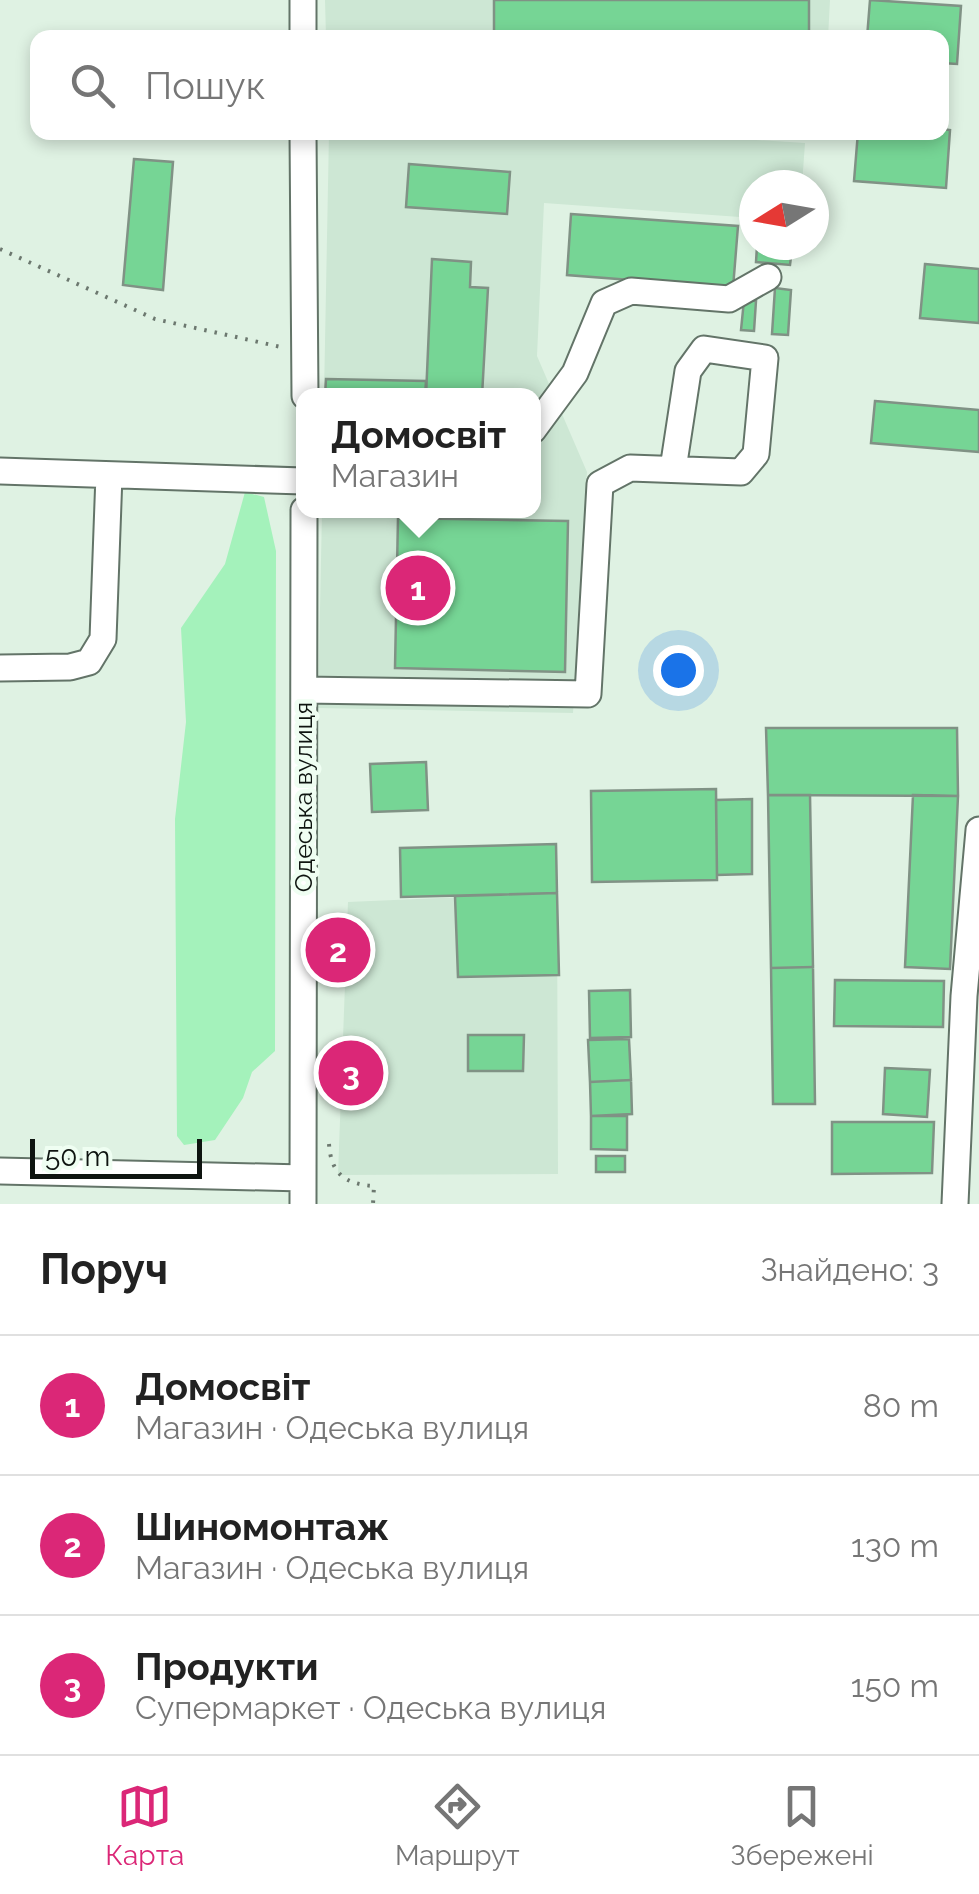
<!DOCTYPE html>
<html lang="uk">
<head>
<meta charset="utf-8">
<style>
  :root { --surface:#fff; --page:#f2f2f2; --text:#222; --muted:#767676; --line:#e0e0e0; --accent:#db2777 }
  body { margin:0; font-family:Raleway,sans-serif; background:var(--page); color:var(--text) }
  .compass { position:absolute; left:739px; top:170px; width:90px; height:90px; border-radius:50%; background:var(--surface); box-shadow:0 5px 15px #0003; rotate:259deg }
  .scale { position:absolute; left:30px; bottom:25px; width:172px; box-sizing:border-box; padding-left:10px; border:5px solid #0e1410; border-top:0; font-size:28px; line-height:35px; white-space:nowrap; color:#0e1410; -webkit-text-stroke:8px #effef2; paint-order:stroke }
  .you { position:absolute; left:678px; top:670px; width:35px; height:35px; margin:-25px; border:8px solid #fff; border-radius:50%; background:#1a73e8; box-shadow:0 0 0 15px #1a73e833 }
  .badge { display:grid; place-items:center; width:65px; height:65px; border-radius:50%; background:var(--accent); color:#fff; font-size:32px; font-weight:700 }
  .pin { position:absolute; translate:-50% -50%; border:5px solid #fff; box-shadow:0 2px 10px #0006 }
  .popup { position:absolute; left:296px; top:388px; width:245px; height:130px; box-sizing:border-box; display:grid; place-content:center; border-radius:20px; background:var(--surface); filter:drop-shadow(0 2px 8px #0005); font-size:32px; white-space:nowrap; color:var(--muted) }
  .popup b { font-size:38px; color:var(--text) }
  .popup::after { content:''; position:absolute; left:50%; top:100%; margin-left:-20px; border:20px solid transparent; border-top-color:var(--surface) }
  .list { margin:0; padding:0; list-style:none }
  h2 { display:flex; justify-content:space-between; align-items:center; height:130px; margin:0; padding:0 40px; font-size:42px }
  h2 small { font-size:32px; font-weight:400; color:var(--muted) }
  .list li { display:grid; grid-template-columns:65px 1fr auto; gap:30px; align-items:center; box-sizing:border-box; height:140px; padding:0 40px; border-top:2px solid var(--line) }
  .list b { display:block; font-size:38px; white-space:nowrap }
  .list p { margin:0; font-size:32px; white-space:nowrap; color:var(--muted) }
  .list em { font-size:32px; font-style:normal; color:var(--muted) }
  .icon { flex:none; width:55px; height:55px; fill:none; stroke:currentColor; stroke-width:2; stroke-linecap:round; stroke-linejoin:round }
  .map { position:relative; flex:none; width:979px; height:1204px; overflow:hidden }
  .search { position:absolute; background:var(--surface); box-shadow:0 5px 15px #0003; left:30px; right:30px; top:30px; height:110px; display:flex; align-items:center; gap:25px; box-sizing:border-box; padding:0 35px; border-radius:20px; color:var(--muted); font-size:38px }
  .sheet { height:550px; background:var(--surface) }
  nav { display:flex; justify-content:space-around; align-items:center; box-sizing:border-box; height:140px; border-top:2px solid var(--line); background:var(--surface); font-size:28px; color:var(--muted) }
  nav a { display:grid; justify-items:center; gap:5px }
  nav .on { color:var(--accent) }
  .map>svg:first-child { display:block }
</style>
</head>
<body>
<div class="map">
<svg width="979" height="1204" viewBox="0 0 979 1204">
  <rect width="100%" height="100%" fill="#dff2e3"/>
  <path fill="#cde7d4" d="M325 0H830L828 38 326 37Z
    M630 132 805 143 802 185H754V218L544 203 537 356 587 472 573 713 318 708 322 511 533 510V396L324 395 329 133Z
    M557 893 558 1174 338 1175 348 902Z"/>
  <path fill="#a4f2bb" d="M245 492 264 497 276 551 275 1051 252 1072 243 1098 215 1140 184 1145 177 1136 175 819 186 722 181 628 225 564Z"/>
  <path fill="#76d595" stroke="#809285" stroke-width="2.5" d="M494 0H809V38H494Z
    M870 0 961 6 957 64 942 63V38H867Z
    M942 129 950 130 946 188 854 181 858 132H942Z
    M134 159 173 162 163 290 123 285Z
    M409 164 510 172 507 214 406 207Z
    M571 214 738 226 733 288 567 275Z
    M757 246 792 249 790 265 756 262Z
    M432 259 471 262 470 287 488 288 482 396H426Z
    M925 264 979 269V323L920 318Z
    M775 288 791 290 788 335 772 334Z
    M744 300 756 301 754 331 741 330Z
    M326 379 426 381 425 396H325Z
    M875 401 979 410V452L871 443Z
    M398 518 568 521 565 672 395 668Z
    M766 728H957L958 796 768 795Z
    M426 762 428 810 372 812 370 764Z
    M716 789 717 880 592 882 591 791Z
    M768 795H810L813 967 771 968Z
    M913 795 958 796 950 969 905 967Z
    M752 799V874L717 875 716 800Z
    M556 844 557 893 401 897 400 848Z
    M557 893 559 975 458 977 455 896Z
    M328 935 349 936 347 966 327 964Z
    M813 967 815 1104H773L771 968Z
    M835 980 944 981 943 1027 834 1026Z
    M630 990 631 1037 590 1038 589 991Z
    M468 1035H524L523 1071H468Z
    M629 1039 631 1080 590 1082 588 1040Z
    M343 1051H361L360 1101H342Z
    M885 1068 930 1070 927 1117 883 1114Z
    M631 1080 632 1114 591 1116 590 1082Z
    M591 1116H627V1150L591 1149Z
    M832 1122H934L932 1173 832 1174Z
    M596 1156H625V1172H596Z"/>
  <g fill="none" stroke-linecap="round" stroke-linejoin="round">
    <defs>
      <path id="minor" d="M303 38V0
        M303 132 305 396
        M533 430 575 373 604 303 631 291 729 299 768 277
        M0 471 303 481
        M0 668 70 667 89 662 103 639 109 475
        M304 690 588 694 600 484 630 468 741 472 756 454 765 358 704 349 688 371 673 469
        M0 1171 303 1178
        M303 1204 304 510
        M955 1204 964 996 979 830"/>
    </defs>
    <use href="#minor" stroke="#637468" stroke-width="29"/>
    <path stroke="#6c786f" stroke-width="4" stroke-dasharray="2.5 8" stroke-linecap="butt" d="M0 249 155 319 281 347
      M329 1144C331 1174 345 1184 374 1186L373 1204"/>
    <use href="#minor" stroke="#fff" stroke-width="25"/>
  </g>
  <g text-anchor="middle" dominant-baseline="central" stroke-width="9" stroke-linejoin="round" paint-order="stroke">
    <g font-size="25" fill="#0e1410" stroke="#effef2">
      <text transform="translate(303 797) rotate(-90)">Одеська вулиця</text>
    </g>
  </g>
</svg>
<svg class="compass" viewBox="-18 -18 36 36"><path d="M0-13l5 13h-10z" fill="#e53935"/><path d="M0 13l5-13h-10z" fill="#767676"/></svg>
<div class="scale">50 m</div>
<div class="you"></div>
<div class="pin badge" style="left:418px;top:588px">1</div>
<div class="popup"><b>Домосвіт</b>Магазин</div>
<div class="pin badge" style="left:338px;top:950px">2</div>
<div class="pin badge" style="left:351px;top:1073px">3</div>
<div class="search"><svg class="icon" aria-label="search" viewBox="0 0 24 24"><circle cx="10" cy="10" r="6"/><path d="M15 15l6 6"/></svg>Пошук</div>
</div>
<section class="sheet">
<h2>Поруч<small>Знайдено: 3</small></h2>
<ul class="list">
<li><span class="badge">1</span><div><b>Домосвіт</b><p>Магазин · Одеська вулиця</p></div><em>80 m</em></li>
<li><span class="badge">2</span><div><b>Шиномонтаж</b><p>Магазин · Одеська вулиця</p></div><em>130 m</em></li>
<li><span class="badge">3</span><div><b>Продукти</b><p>Супермаркет · Одеська вулиця</p></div><em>150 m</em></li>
</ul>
</section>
<nav>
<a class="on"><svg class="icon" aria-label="map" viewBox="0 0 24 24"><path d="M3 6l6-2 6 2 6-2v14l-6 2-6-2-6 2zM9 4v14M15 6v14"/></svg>Карта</a>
<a><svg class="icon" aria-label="directions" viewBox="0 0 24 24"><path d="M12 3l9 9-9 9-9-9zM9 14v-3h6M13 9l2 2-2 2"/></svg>Маршрут</a>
<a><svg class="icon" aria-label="saved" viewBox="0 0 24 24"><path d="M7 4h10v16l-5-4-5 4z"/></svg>Збережені</a>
</nav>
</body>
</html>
